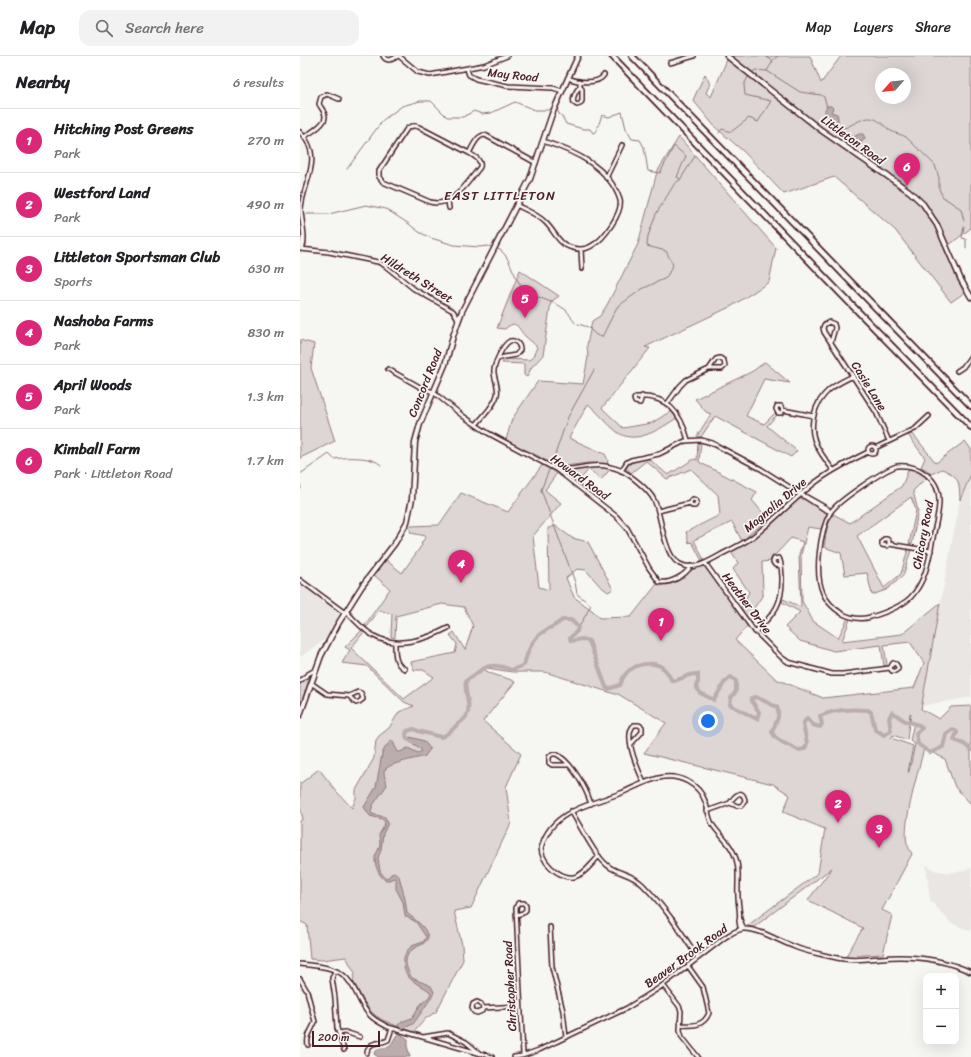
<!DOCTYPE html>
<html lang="en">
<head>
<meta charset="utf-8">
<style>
  :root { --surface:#fff; --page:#f2f2f2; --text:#202124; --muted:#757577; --line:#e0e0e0; --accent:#db2777 }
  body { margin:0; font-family:Sriracha,sans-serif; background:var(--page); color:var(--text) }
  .controls { position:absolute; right:12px; bottom:12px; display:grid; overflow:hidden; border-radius:8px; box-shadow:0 4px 16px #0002 }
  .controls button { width:36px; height:36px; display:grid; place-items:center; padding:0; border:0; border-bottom:1px solid var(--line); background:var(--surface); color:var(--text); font:20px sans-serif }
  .compass { position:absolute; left:575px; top:12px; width:36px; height:36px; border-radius:50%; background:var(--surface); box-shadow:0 4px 16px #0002; rotate:243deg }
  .scale { position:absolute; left:12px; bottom:10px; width:68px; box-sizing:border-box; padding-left:4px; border:2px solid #4a1f2b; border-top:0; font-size:11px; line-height:14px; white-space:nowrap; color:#4a1f2b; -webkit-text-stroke:3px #f6f6f2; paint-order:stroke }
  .you { position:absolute; left:408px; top:665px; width:14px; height:14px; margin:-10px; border:3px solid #fff; border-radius:50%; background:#1a73e8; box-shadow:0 0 0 6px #1a73e833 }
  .badge { display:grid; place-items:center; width:26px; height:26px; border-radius:50%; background:var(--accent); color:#fff; font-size:13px; font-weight:700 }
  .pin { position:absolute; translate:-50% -33px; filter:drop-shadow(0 1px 2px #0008) }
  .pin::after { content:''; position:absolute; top:21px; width:14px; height:12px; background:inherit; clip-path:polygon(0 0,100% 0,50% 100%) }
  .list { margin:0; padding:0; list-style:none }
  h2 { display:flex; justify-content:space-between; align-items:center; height:52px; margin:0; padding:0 16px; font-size:17px }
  h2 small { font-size:13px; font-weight:400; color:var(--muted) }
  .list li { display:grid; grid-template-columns:26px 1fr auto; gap:12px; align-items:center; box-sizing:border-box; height:64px; padding:0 16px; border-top:1px solid var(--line) }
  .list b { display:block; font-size:15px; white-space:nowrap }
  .list p { margin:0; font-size:13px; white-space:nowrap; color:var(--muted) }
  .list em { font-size:13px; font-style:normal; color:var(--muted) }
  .icon { flex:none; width:22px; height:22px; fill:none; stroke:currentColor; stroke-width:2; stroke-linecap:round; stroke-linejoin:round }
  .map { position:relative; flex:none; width:671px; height:1001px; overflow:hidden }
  header { display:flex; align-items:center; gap:24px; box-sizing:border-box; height:56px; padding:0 20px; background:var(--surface); border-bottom:1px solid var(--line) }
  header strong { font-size:19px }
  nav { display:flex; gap:22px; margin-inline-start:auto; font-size:14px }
  .search { width:280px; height:36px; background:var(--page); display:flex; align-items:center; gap:10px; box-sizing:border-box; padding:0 14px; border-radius:12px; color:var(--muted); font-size:15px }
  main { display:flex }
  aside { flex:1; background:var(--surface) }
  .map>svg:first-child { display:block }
</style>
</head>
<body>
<header>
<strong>Map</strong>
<div class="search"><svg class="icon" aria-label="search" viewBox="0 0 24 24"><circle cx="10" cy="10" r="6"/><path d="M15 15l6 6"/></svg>Search here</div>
<nav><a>Map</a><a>Layers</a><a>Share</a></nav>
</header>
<main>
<aside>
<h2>Nearby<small>6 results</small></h2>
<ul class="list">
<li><span class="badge">1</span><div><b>Hitching Post Greens</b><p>Park</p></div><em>270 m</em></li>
<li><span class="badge">2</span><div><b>Westford Land</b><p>Park</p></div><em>490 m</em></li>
<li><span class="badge">3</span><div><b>Littleton Sportsman Club</b><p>Sports</p></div><em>630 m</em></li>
<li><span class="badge">4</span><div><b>Nashoba Farms</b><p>Park</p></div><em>830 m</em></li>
<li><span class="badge">5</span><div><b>April Woods</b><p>Park</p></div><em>1.3 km</em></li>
<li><span class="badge">6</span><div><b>Kimball Farm</b><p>Park · Littleton Road</p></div><em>1.7 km</em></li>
</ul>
</aside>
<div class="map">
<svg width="671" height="1001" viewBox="0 0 671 1001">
  <rect width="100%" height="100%" fill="#f6f6f2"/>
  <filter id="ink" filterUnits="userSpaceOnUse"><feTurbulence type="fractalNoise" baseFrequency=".025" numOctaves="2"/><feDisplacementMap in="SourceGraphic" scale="8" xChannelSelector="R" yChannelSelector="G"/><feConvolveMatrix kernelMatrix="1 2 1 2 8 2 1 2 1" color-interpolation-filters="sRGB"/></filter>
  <g filter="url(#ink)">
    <path fill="#e9e6e3" d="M671 418V641L621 650 660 444Z
      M0 527 37 555 40 559 28 581 0 601Z
      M626 809 634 814 649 817 665 815 671 812V875L651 867 630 844Z"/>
    <path fill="#ddd6d5" stroke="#947a80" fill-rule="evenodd" d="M426 0H510L521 27 541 0H671V172L644 193 664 237 651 246 595 174 534 121 484 138 443 95 415 71 393 44 405 18 410 28 406 37 411 41 426 6ZM581 18H605V42H581Z
      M379 81 476 192 469 226 432 250 345 291 350 292 302 352 323 372 352 367 371 355 377 362C361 372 336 390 317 376 307 368 298 356 288 348L269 382 305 398 308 404 307 408 288 407 257 411 238 400 206 384 212 363 238 325 283 328 288 301 287 289 292 265 300 260 307 249 338 188 357 116Z
      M220 214 259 240 251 246 243 299 231 312 227 321 224 319V308L202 307 205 303 229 304 233 301 237 291C233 286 229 284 225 280 218 273 217 262 205 273L197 272Z
      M0 284 14 288 11 312 35 385 0 402Z
      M465 306 490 327 464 323 446 360 464 368 475 357 477 359 467 370 497 395 491 401 415 360 401 381 397 380 411 358 406 356 395 343 453 315Z
      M613 378 636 407 665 385 671 393V418L660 444C659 425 660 421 642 413L631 418 627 414 621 411 625 402 608 379Z
      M398 386H401L399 406 457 436 452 444 468 463 442 485 432 466 394 484 404 504 402 505 392 486 389 487 386 476 420 459 418 439 391 413 367 423 346 405 331 417 326 412C331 404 340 404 349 403L368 419 394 403 397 404Z
      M243 408 257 417 245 434 261 447 233 480 239 531 249 534 248 472 256 470 272 482 288 486 313 533 308 536 299 529 286 514 277 513 266 522 274 541 293 555 300 562 331 561 357 528 361 530 402 509 405 510 447 570 435 584 476 623 523 642 614 632 624 607 610 586 584 589 587 609 584 610 581 589 534 595 500 585 485 571 500 556 482 546 483 543 501 551 499 499 503 486 491 482 476 498 472 500 470 505 462 506 463 539 447 562 441 551 449 536 433 513 438 507 431 496 453 484 499 443H505L526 456 527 458 521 473 508 471 501 499 502 545 513 565 538 582 548 562 550 563 542 585 602 578 640 547 621 653 639 663 651 651 671 650V748L655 731 645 703 624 692C619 713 602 768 607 787 608 791 610 794 612 798L582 854 592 859 583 898 546 900 563 872 508 844 532 812 454 871 447 870 518 817 525 773 483 756 490 739 473 728 344 697 366 667 318 638H315L245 616H212L187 612 185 614C195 621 205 620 215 626L183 665 221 698 206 731 211 767 171 852 154 855 162 889 163 904 136 956 126 962 114 976C97 969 77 966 67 950 61 942 58 933 53 925L55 917 46 901 22 904 10 903 7 869 0 865V765L3 763 0 751V726L1 727 19 713 37 736 52 752 56 742V734L74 702 76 684 79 680 89 672 99 656 114 650 104 646 67 610 42 607 50 594 45 591 62 574 64 576 51 592 104 643 134 621 123 614H114L111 606 155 597 157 588 150 579 154 576 165 594 173 570 164 551 142 548 96 560 95 582 91 581 92 558 79 554 67 571 65 569 90 533 74 519 86 504 102 517 122 489 121 488 126 480 111 477 109 470 139 469 161 437 208 456ZM610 657 611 658 610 665 614 666 610 685 615 688 609 716H608L613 690 591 682 593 679 607 684Z
      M291 408 312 411 301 424 289 413 278 426 260 413Z
      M609 412 619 415 627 421 613 435 618 455 612 488H609L616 454 611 441 557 480 584 532 601 518 608 493 611 494 603 520 586 534 572 539 567 517 545 519 541 497 524 491 527 472 533 458 550 467 602 430Z
      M8 619 10 621 0 651V627Z"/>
    <path fill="#bbadae" stroke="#8e747a" d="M527 50H531L533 52 531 56 537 58 538 62V67H535L525 57V54Z
      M549 78 552 82 559 78H563L565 82 562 86 554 87 548 80Z
      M110 681 124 685 130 693 125 700C117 703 85 707 84 716 84 720 86 725 87 729L73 749 71 755 72 758 85 761 88 767 83 778 81 794 78 802 80 815 85 822 89 821 91 818 94 816 99 820 105 843 107 857C116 865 126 870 128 882 123 890 119 889 113 893 102 901 106 913 112 922L131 930 134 936C133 940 115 966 113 968 109 970 105 971 101 974L98 969 101 966 112 962 120 949 129 941 131 937C126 931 119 930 113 925 101 917 100 898 112 890 116 888 120 888 124 885L126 881 116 866 105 860 103 846 96 833V823L94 822 89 824H85C79 820 74 808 75 801 76 796 80 793 80 788 80 785 79 782 79 779L84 770 85 766 82 763 70 760 64 751 76 731 82 698 86 690 92 684 98 696H100L108 692 118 697 122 695 117 690 108 685Z
      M99 977 108 983V988L107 990 110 1001H78L74 998 77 994C81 992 86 992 89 990 94 987 94 980 99 977Z"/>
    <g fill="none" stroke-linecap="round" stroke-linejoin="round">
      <path stroke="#8e747a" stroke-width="1" d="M473 4 478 0
        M467 15 500 36 521 39 524 41 527 51
        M452 17 455 14 467 15 473 5 465 0
        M258 55 259 58 262 60 266 68 283 73H290L293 77 296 76 302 59 309 61 322 56 326 73 332 83 340 84 344 91 348 115 360 117 374 90 386 100 377 121 380 123
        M530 62 529 65 531 68 539 73
        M541 73C550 71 556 65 564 63 577 59 582 69 591 75 596 78 601 78 606 81L635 109 639 122V133L643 141 661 153 664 165
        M419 77 422 73 431 76 449 62 458 66 471 45 445 39 444 29 448 21
        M47 113 83 64 102 50 120 45H131L147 61H163L174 55 182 58 191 57 215 46 235 54H251
        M6 158H29L66 149 86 153 109 168 119 176 131 182 154 189 179 191 188 190 192 191
        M664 170 662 182 666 183V192
        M198 193C209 197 213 219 220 228 231 243 252 243 266 254 269 257 272 263 275 267
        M278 268 288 271 296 279 302 281 317 251 342 233 366 222 373 209 366 195 347 190 348 180 356 158 375 127 380 124 395 100
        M252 407 268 361 294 314
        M249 414 241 434 275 526 277 538 291 549 277 575
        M0 418 29 398 34 403C46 401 73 400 81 409
        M0 427 1 433H0"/>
      <path stroke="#bbadae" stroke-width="4" d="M113 686 107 683 106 679 107 675 114 673 118 675 141 681C148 679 152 674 157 669 160 666 164 664 166 661 173 650 163 636 166 625 186 611 187 605 212 614L224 609C227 597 232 582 243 576 250 571 256 570 262 564H271L278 571 277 575 270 582 271 585 282 583 289 585 306 631 308 633 320 629C322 623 326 615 333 612 341 607 356 606 363 612 367 615 370 621 372 625 382 624 388 617 398 618V626L396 630 400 637 414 644 424 627 431 621 436 625V635L431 642 430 649C438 652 451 661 457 663L459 656 452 645 451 642 456 641 477 651C481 660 475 667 472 676L475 681 482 686 498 694 505 693 507 687 503 668 507 662 513 669 520 671 522 668 520 660C536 653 551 653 568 654L571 656 575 673 584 679 591 675 589 662 592 656 605 665 619 669 622 672 616 677 618 688 630 697 643 691 646 678 653 673 657 676 654 684 664 688 671 694"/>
      <defs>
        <path id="minor" d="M83 0C87 7 93 3 98 0
          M99 0 118 16 130 19 184 9 207 0
          M370 7 394 0
          M167 13 169 19 176 23 208 30 253 32 262 35
          M268 22C277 26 298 29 304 19
          M280 25V31C276 34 272 42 274 47L277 49 280 48 282 45V33L280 31
          M0 76C25 102 3 125 1 153 1 164 7 183 2 193
          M4 81C10 77 26 68 25 60 25 56 21 52 19 48L21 41 27 38 39 43
          M169 97C174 100 182 104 180 111 167 127 153 152 130 146L83 126 79 121V115L106 74C109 70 114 69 119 71L169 97C173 90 177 79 185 79L236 107
          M306 122 322 89
          M148 145 149 152
          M216 149C226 154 237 158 245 166 255 175 258 189 273 192 280 194 287 193 293 189 304 183 323 156 320 144 309 110 273 95 243 85
          M0 193 29 196 78 206 84 209 114 233 153 255 157 261 158 266
          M2 193 1 190 3 181
          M281 193 282 213
          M531 286 535 272 534 268 529 266 524 269 523 272 524 276 576 356 589 385
          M88 313 120 331 133 336 163 360 188 377 257 414 316 460 327 472 349 512 359 526C370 528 385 520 391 510
          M657 315 663 311 671 300
          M342 340 340 347 335 346 334 343 336 341C367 338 381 357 388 384
          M367 348 380 330 386 324 409 313H422L425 310 424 305 420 302 416 303 409 313
          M483 354 481 350H477L476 353 478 357H481L483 354 514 360
          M176 369C183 360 195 349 197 339 199 331 195 325 194 317 193 310 203 288 210 285 216 284 220 288 220 294L216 299 204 301 198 303
          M568 394a4 4 0 1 1 8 0a4 4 0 1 1-8 0Z
          M575 392 615 373 629 360
          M597 410C619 408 640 423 639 446 639 458 635 470 633 482 629 503 626 525 611 541 601 551 584 557 571 561 560 564 550 562 541 557 533 552 527 546 523 537 514 517 520 476 530 457 536 446 584 414 597 410Z
          M257 414C281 414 295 404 320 414 331 419 349 434 354 444 365 465 361 521 400 509 408 506 415 502 422 498 432 493 442 488 451 482 474 465 493 443 516 426 532 414 550 405 568 396
          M533 414C527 406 520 397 516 388 508 370 514 347 529 334 536 328 545 324 553 320
          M321 415 327 406 331 404 359 398 385 385 401 384 412 387 461 413 524 453 531 456
          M505 440 528 453
          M358 455 390 447 392 450H395L397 446 396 444 393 443 391 444 390 447
          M589 488V485L587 483H584L582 486V489L587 490 589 488 631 495
          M405 507 452 572 481 601 488 606 532 618H543L590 612 592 615H595L598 613V611L596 608 593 607 590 612
          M0 524 45 557
          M46 555C54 564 63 574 74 580 97 593 127 583 148 572
          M455 576C475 557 483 548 482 520 481 514 482 507 479 502L474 503 473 506 475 509 481 510
          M95 586C95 595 94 609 105 613
          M0 625 8 618 15 614
          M11 627 27 638 49 640 56 647 59 646 63 643 61 637 58 636 49 640
          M331 688 342 676V671L339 669H334C322 680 339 715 344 727
          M269 709H252L249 707V701L252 698H256C271 705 286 732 291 748
          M271 755C281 771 296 803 311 812 323 819 332 818 343 829 365 851 382 877 398 902
          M407 755 430 747C434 740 443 731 445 745L441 750H437L430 747
          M299 800C292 807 284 819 274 821 260 824 237 803 242 789 252 754 293 748 321 737 335 731 349 723 364 721 380 719 399 728 405 745 408 752 408 760 412 768 417 776 424 782 429 789 442 807 437 821 438 841 438 849 441 858 439 865L440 871 442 873
          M216 859 223 857 226 854V850L224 847H218L216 852 223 999
          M440 863 443 871 442 873
          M250 871 252 911 263 955 266 981
          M0 908C14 910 30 910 42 918 55 927 58 946 68 957 73 964 81 967 88 971L192 1001
          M35 915 32 922 35 942 37 972 44 994
          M0 923 7 935 15 966C12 974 6 980 8 989
          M363 929 379 950 381 955 380 974 382 981 398 1001
          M183 952 182 955 177 957 174 956 172 952 173 948 177 946 181 948 183 952 220 950
          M381 969C393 970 404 970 409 957L403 931 388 910
          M39 977 45 976 60 981
          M123 981 148 977 166 986 179 997
          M67 997C69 984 79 989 88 984L92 972
          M214 1001 222 1000 239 994 327 952 359 932 424 882C430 878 436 874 443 873 459 872 480 886 495 891 507 896 520 898 533 901 555 907 578 901 600 901 624 901 649 906 671 916"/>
        <path id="major" d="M427 0 521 74 609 135 623 148 637 169 661 224 671 241
          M0 659 21 600 38 568 62 530 95 487 107 466 112 443 115 386 120 368 145 309 153 280 162 255 230 123 252 58 278 0"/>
        <path id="highway" d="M312 0 541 238 671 371
          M332 0 671 350"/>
      </defs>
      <use href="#minor" stroke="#4a1f2b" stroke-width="6"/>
      <use href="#major" stroke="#4a1f2b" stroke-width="7"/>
      <use href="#highway" stroke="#4a1f2b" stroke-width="8"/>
      <use href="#minor" stroke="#f6f6f2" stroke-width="3"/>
      <use href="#major" stroke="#f6f6f2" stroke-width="4"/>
      <use href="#highway" stroke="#f6f6f2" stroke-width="4.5"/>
    </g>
  </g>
  <g text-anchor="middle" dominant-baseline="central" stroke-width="3.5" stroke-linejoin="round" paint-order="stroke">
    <g font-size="12" fill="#4a1f2b" stroke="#f6f6f2">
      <text transform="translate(213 19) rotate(6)">May Road</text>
      <text transform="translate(553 84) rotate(36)">Littleton Road</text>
      <text transform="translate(117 222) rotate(32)">Hildreth Street</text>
      <text transform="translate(125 327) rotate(-68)">Concord Road</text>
      <text transform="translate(569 330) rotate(58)">Casie Lane</text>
      <text transform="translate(280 421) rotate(36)">Howard Road</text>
      <text transform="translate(475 449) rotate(-40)">Magnolia Drive</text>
      <text transform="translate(623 479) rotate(-79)">Chicory Road</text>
      <text transform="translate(447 547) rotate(53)">Heather Drive</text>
      <text transform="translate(386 900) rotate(-36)">Beaver Brook Road</text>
      <text transform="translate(210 930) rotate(-93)">Christopher Road</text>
    </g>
    <g font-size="13" letter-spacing="1" fill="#4a1f2b" stroke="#f6f6f2">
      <text x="200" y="139">EAST LITTLETON</text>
    </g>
  </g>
</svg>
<div class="controls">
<button>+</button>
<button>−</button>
</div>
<svg class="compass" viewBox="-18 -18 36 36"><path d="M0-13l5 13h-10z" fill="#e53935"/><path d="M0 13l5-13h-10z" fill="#757577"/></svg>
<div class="scale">200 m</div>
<div class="you"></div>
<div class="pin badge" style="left:361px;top:585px">1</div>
<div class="pin badge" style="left:538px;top:767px">2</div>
<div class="pin badge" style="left:579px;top:792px">3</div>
<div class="pin badge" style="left:161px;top:527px">4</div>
<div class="pin badge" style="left:225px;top:262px">5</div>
<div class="pin badge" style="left:607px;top:130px">6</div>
</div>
</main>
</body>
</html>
